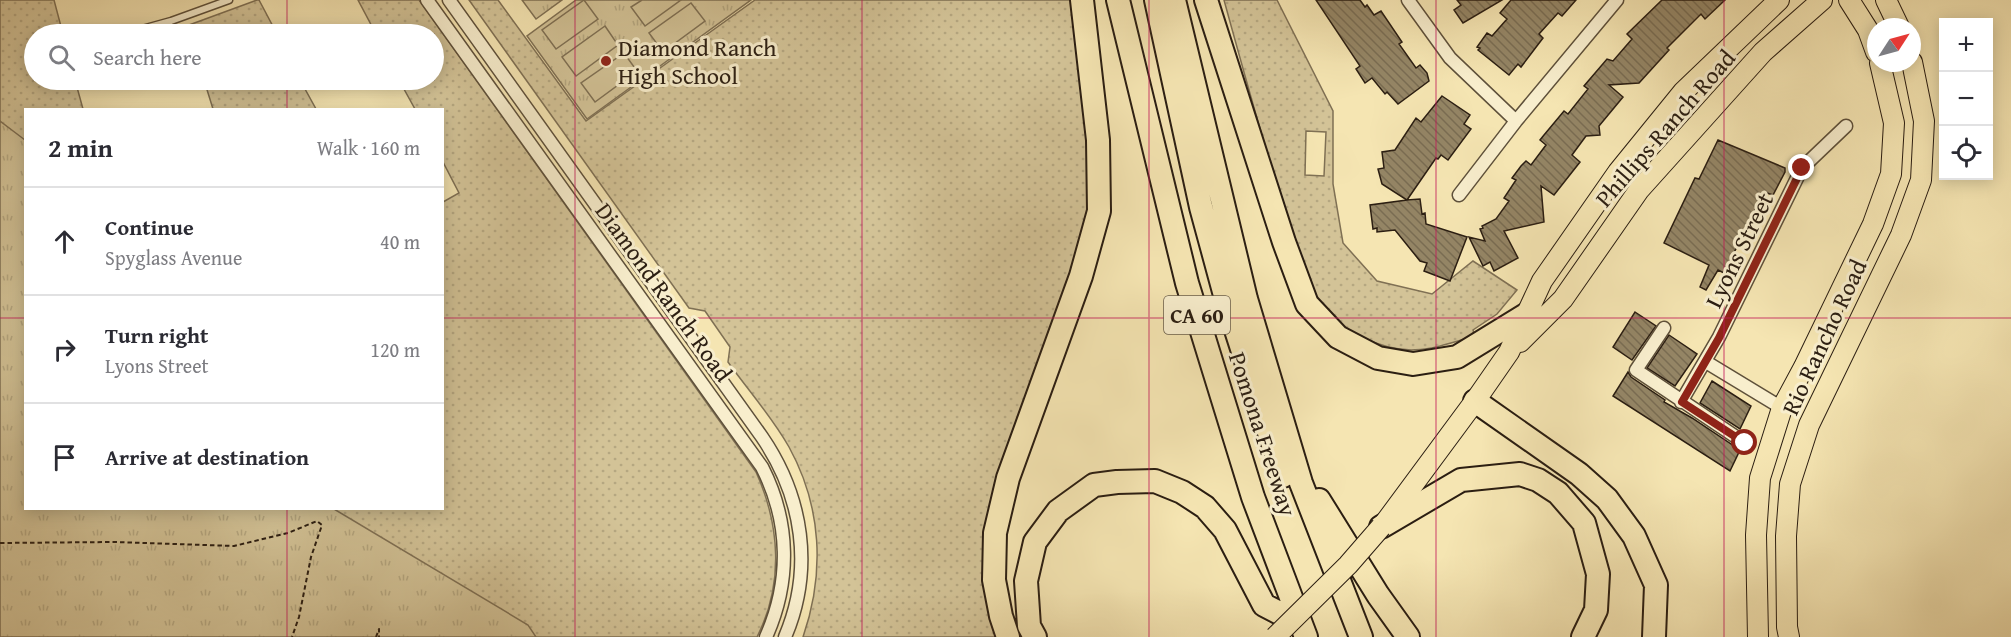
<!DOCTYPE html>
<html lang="en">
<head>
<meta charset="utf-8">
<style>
  :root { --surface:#fff; --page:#f7f7f7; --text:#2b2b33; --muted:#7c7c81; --line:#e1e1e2 }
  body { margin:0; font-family:"Gentium Book Plus",serif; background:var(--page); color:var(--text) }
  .controls { position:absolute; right:18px; top:18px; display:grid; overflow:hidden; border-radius:0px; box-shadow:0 3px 15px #0003 }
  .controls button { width:54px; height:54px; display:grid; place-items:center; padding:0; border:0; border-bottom:2px solid var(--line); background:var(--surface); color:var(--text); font:30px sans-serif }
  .compass { position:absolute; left:1867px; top:18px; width:54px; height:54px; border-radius:50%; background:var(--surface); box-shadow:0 3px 15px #0003; rotate:54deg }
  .stop { position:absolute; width:18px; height:18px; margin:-14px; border:4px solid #8f2418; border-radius:50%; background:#fff }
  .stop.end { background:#8f2418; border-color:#fff; box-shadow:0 2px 6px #0008 }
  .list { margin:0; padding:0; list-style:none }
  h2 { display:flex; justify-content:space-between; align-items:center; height:78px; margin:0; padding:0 24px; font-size:26px }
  h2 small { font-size:20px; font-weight:400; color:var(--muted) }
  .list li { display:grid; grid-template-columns:39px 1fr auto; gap:18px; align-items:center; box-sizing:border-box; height:108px; padding:0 24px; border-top:2px solid var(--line) }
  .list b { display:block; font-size:22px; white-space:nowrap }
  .list p { margin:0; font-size:20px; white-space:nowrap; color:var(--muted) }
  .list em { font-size:20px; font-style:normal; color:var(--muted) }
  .icon { flex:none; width:33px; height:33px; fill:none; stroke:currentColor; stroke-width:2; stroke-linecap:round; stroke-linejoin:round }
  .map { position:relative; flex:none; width:2011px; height:637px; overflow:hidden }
  .search { position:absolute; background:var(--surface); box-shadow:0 3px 15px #0003; left:24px; top:24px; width:420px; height:66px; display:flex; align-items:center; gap:15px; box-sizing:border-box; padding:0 21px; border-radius:33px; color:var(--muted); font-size:22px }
  .panel { position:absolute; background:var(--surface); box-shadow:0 3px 15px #0003; left:24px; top:108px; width:420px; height:402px; border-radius:0px }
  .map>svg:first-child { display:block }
</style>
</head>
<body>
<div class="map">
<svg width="2011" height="637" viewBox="0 0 2011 637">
  <defs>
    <pattern id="grass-dots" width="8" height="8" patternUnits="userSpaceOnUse" patternTransform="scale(1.5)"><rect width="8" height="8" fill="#d3c397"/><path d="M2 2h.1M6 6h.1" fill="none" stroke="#b5a781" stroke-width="1.8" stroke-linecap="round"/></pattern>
    <pattern id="park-tufts" width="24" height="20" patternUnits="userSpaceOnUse" patternTransform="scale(1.5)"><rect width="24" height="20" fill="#d3c397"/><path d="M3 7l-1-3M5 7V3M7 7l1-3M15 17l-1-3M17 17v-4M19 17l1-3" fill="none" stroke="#b5a781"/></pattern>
    <pattern id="building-back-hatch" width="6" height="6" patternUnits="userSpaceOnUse" patternTransform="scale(1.5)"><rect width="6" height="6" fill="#948565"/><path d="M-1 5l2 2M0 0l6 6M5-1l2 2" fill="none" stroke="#796c52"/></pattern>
  </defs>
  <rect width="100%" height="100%" fill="#f5e5b2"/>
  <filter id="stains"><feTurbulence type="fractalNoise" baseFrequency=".00333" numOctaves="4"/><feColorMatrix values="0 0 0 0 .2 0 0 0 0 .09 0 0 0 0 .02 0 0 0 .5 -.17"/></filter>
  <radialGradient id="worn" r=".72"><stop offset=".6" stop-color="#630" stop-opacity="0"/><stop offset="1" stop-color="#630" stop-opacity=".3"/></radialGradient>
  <path fill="url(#grass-dots)" stroke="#7f7054" stroke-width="1.5" fill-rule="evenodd" d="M0 0H54L63 34H34V80H75L83 109 26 110V508H442L443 202 459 193 443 162 442 110 415 109 399 80H434V34H376L358 0H419L756 472C780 525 784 584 757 637H0Z
    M257 0H259L277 34H192L189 25Z
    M469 0H498L586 121 755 0H1071L1091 180 1086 230 998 493 999 637H803C825 573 822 507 789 447 772 417 748 390 728 362L730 347 705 311 689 308Z
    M1224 0H1277L1333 111V184L1343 243 1377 281 1432 294 1473 261 1517 290 1497 314 1473 330 1475 336C1431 349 1406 359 1362 337 1350 331 1337 324 1328 314 1305 288 1298 251 1287 219 1264 146 1244 73 1224 0ZM1306 131 1326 132 1324 176 1305 175Z
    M204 80H300L316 109H213Z"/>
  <path fill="url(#park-tufts)" stroke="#7f7054" stroke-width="1.5" d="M522 0H562L536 19Z
    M576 0H751L587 119 527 36Z
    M0 121 25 140 26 508 334 509 528 625 536 637H0Z"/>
  <path fill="#d3c397" stroke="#7f7054" stroke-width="1.5" d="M584 0 598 19 556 49 542 30Z
    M642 0H681L645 26 631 7Z
    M691 3 705 21 663 52 649 33Z
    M605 26 618 45 576 76 562 57Z
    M624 53 637 71 595 102 581 83Z"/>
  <path fill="url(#building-back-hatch)" stroke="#2b1e12" stroke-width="1.5" d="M1316 0H1360L1365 7 1367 5 1374 15 1381 11 1402 42 1399 44 1416 68 1420 65 1427 73 1429 81 1398 104 1387 92 1385 94 1372 78 1365 83 1356 69 1360 66Z
    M1457 0H1502L1463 23 1454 10 1461 5Z
    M1511 0H1576L1562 16 1558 13 1539 34 1543 38 1521 67 1518 64 1509 75 1478 50 1480 48 1477 47 1487 33 1492 36 1507 19 1500 13Z
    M1662 0H1725L1705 19 1701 14 1667 48 1669 50 1639 83 1609 85 1623 97 1599 126 1600 135 1586 136 1572 155 1580 162 1554 195 1541 186 1544 222 1504 231 1518 258 1494 271 1490 262 1483 266 1469 237 1485 241 1480 229 1483 228 1482 226 1496 219 1509 201 1504 198 1516 180 1512 178 1521 166 1526 161 1531 165 1546 145 1540 140 1544 135 1564 111 1568 114 1588 89 1584 86 1607 59 1613 61 1632 39 1627 34Z
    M1442 96 1470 115 1464 124 1471 129 1448 160 1441 155 1438 159 1436 158 1407 200 1420 199 1422 214 1425 213 1426 224 1467 237 1450 281 1424 271 1427 263 1420 261 1395 230 1377 232V228L1373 229 1370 205 1407 200 1382 184 1378 169 1384 168 1382 152 1395 150 1416 118 1421 122Z
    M1718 140 1785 168V172L1773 195 1764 192 1724 273 1718 270 1706 290 1700 287 1709 265 1664 243 1695 178 1699 179Z
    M1635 312 1656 326 1632 360 1613 347Z
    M1669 335 1697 354 1675 386 1647 368Z
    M1628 372 1631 377 1665 400 1664 402 1692 418 1740 450 1730 471 1613 396Z
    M1712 381 1751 406 1740 429 1700 403Z"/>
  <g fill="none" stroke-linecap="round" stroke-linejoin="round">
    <defs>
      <path id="service" d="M124 34 171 21 229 0"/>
      <path id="minor" d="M427 0 762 467C790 522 791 581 766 637
        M449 0 762 437C803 497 814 569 785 637
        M1408 0 1450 58 1516 121
        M1459 195 1516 121 1617 0
        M1664 328 1636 370 1745 443
        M1706 362 1782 408
        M1681 402 1719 337 1802 168 1846 126"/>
      <path id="primary" d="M1849 0 1868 30 1876 52
        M1886 0 1899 27
        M1520 342 1563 299 1639 190 1763 52 1822 0
        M1384 524 1475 401 1509 352 1542 281 1618 172 1683 92 1779 0
        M1758 637 1756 535 1760 478 1782 408 1804 367 1873 224 1891 174 1894 123 1880 63
        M1789 637 1787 627 1786 536 1790 484 1809 425 1901 235 1921 180 1924 121 1912 62"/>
      <path id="motorway" d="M1118 0 1187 283 1253 497 1306 637
        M1156 0 1201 207 1226 299 1283 476
        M1174 0 1246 299 1301 483 1361 637
        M1206 0 1284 242 1307 304 1338 337 1378 358 1413 364 1457 357 1527 314
        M1475 401 1579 474 1607 499 1634 536 1656 585 1654 637
        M1319 500 1378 595 1408 637
        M1381 527 1461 480 1520 474 1538 480 1558 493 1584 523 1598 574 1596 610 1583 637
        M1008 637 1001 616 994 580 995 533 1008 478 1081 276 1099 211 1098 140 1082 0
        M1035 637 1029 626 1026 581 1035 542 1058 511 1094 485 1117 482 1155 481 1182 492 1205 507 1225 530 1264 605 1301 624"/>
    </defs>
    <use href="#service" stroke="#5e503a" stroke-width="9"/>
    <use href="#minor" stroke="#5e503a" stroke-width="15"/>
    <use href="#primary" stroke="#2b1e12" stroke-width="22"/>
    <use href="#motorway" stroke="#2b1e12" stroke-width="26"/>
    <path stroke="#2b1e12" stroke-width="2" stroke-dasharray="4.5 3" stroke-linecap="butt" d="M0 543 115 542 234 546 288 533 317 521 322 525 311 557 299 617 292 637
      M376 637 379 629V637"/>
    <use href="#service" stroke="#f8eecd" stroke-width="6"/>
    <use href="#minor" stroke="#f8eecd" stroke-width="12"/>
    <use href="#primary" stroke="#f5e5b2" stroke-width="20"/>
    <use href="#motorway" stroke="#f5e5b2" stroke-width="22"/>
    <defs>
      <path id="primary-bridge" d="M1275 637 1348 565 1381 527"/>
    </defs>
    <use href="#primary-bridge" stroke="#2b1e12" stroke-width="22" stroke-linecap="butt"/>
    <use href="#primary-bridge" stroke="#f5e5b2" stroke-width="20"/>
  </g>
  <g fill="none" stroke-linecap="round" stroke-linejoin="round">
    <path stroke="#8f2418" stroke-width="8" d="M1745 443 1682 402 1719 338 1802 168"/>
  </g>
  <path fill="none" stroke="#c2185b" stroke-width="1.5" stroke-opacity="0.55" d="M287 0V34M575 0V637M862 0V637M1149 0V637M1436 0V637M1724 0V637M287 80V110M0 318H26M442 318H2011M287 508V637"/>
  <circle fill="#8f2418" stroke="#f8eecd" stroke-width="2" cx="606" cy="61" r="6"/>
  <g text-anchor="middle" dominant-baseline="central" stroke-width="6" stroke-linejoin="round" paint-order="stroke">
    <rect fill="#f8eecd" stroke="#685c4a" stroke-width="1.5" x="1164" y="296" width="66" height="38" rx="4.5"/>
    <g font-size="22" font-weight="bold" fill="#2b1e12">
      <text x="1197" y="315">CA 60</text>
    </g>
    <g font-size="24" fill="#2b1e12" stroke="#f8eecd" text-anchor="start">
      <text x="618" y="47">Diamond Ranch<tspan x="618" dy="28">High School</tspan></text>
    </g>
    <g font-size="24" fill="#2b1e12" stroke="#f8eecd">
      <text transform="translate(1665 128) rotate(-49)">Phillips Ranch Road</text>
      <text transform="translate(1739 250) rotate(-64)">Lyons Street</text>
      <text transform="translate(664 292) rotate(54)">Diamond Ranch Road</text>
      <text transform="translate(1824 337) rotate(-65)">Rio Rancho Road</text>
      <text transform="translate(1263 434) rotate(72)">Pomona Freeway</text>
    </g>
  </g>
  <rect width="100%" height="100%" filter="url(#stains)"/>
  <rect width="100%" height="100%" fill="url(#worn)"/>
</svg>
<div class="controls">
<button>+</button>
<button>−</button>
<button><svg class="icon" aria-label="locate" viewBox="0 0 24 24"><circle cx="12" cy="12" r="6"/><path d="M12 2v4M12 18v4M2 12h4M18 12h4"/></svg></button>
</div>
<svg class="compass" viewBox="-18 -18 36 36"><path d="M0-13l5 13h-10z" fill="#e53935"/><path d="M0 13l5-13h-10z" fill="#7c7c81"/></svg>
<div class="stop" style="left:1745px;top:443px"></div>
<div class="stop end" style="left:1802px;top:168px"></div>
<div class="search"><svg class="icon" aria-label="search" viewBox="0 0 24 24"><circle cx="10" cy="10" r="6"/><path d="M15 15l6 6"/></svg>Search here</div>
<section class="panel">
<h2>2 min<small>Walk · 160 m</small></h2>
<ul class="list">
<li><svg class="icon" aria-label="ahead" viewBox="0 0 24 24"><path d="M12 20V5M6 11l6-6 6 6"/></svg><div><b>Continue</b><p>Spyglass Avenue</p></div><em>40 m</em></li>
<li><svg class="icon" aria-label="right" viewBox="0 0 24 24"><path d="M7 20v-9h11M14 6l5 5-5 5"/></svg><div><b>Turn right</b><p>Lyons Street</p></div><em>120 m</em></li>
<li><svg class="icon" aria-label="arrive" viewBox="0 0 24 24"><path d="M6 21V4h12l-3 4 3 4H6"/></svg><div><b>Arrive at destination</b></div></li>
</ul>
</section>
</div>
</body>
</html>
